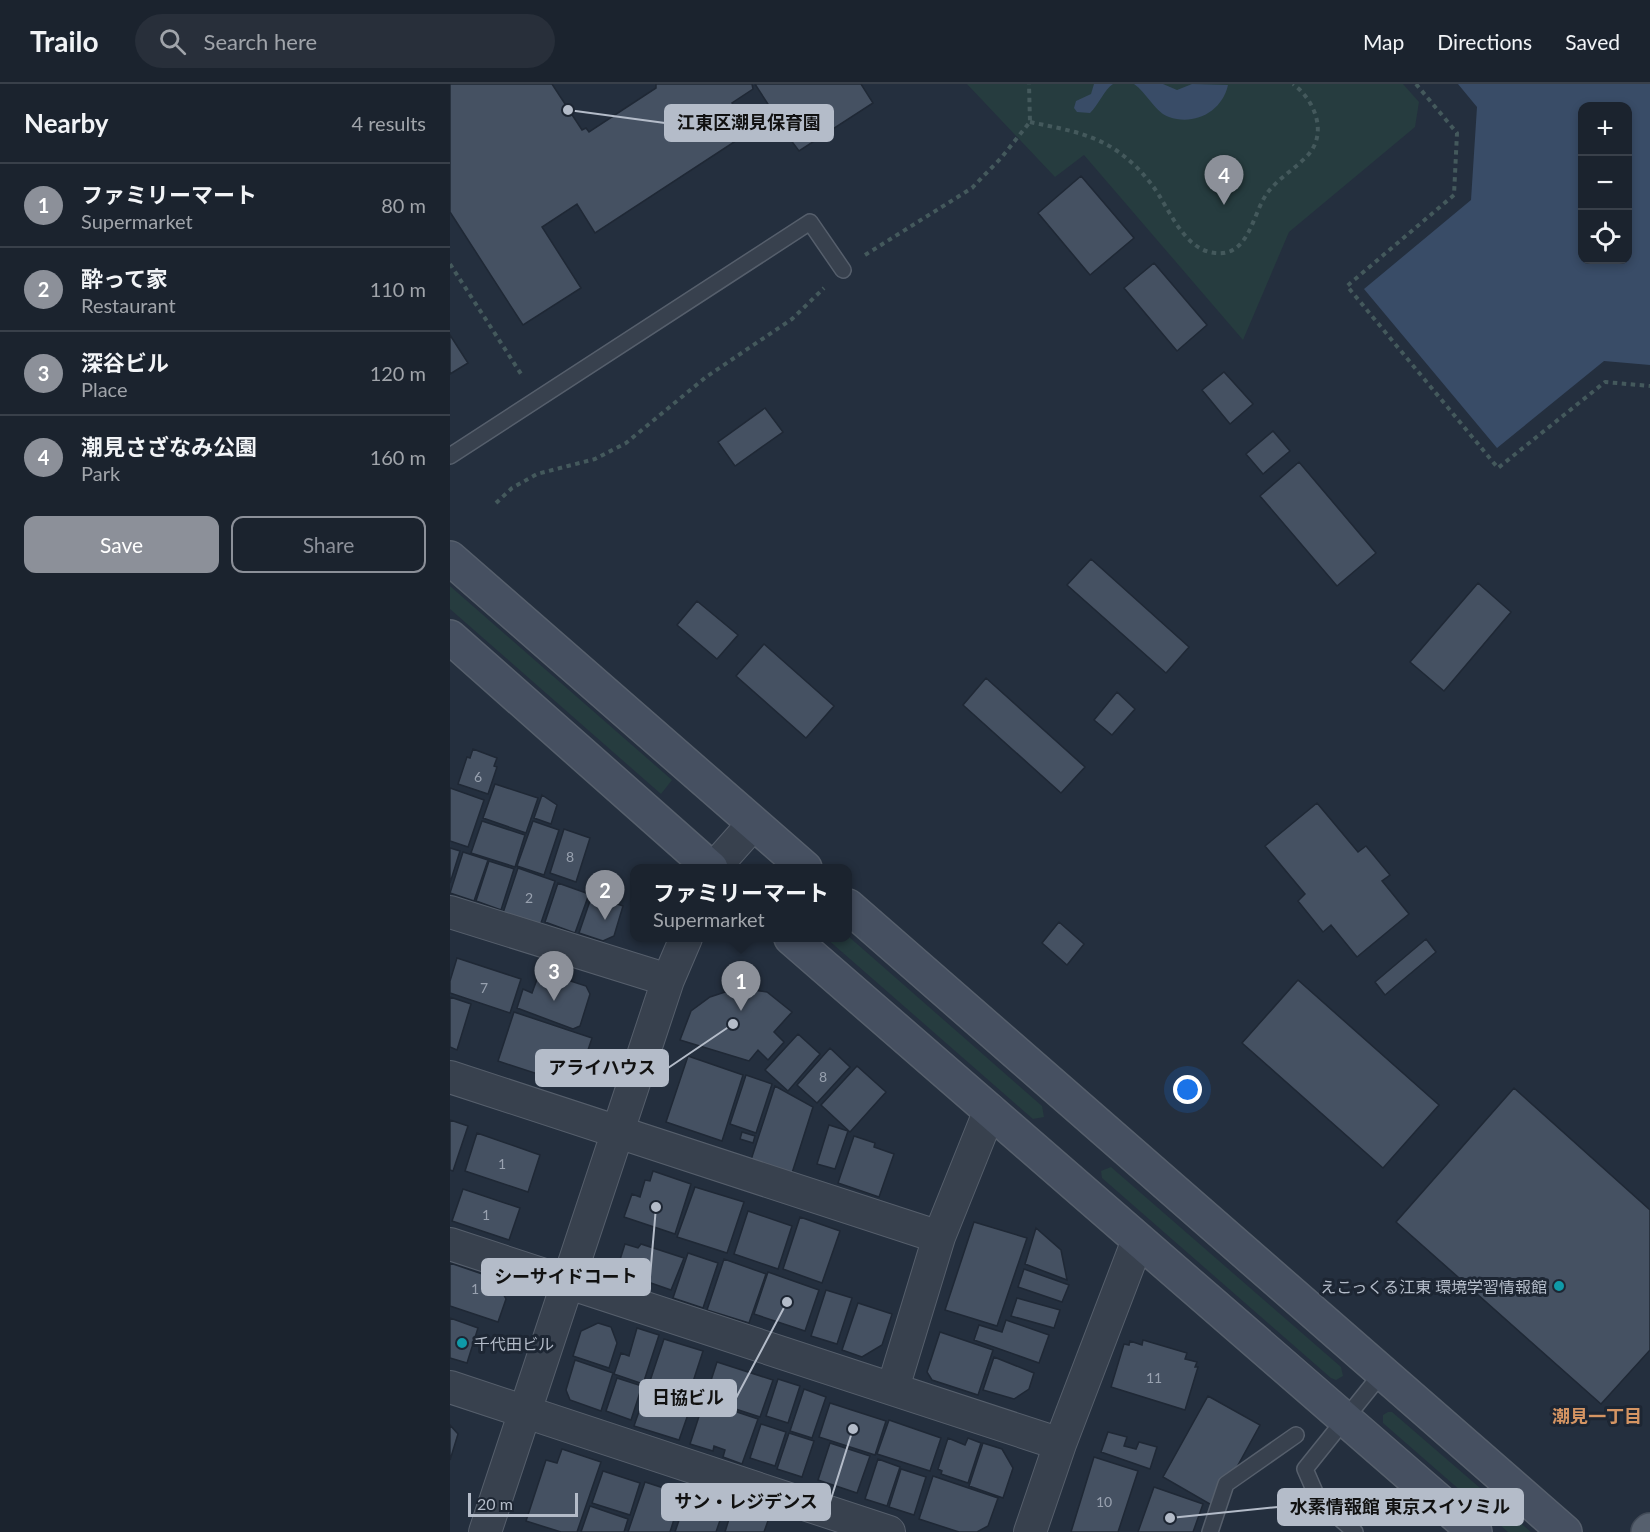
<!DOCTYPE html>
<html lang="en">
<head>
<meta charset="utf-8">
<style>
  :root { --surface:#1b232e; --page:#282f3a; --text:#f1f3f6; --muted:#a0a4aa; --line:#39404a; --accent:#8c9099 }
  body { margin:0; font-family:Lato,"Noto Sans JP",sans-serif; background:var(--page); color:var(--text) }
  .controls { position:absolute; right:18px; top:18px; display:grid; overflow:hidden; border-radius:12px; box-shadow:0 3px 9px #0003 }
  .controls button { width:54px; height:54px; display:grid; place-items:center; padding:0; border:0; border-bottom:2px solid var(--line); background:var(--surface); color:var(--text); font:30px sans-serif }
  .scale { position:absolute; left:18px; bottom:15px; width:110px; box-sizing:border-box; padding-left:6px; border:3px solid #b4bcc9; border-top:0; font-size:16px; line-height:21px; white-space:nowrap; color:#b4bcc9; -webkit-text-stroke:4px #1d2633; paint-order:stroke }
  .you { position:absolute; left:738px; top:1006px; width:21px; height:21px; margin:-15px; border:4px solid #fff; border-radius:50%; background:#1a73e8; box-shadow:0 0 0 9px #1a73e833 }
  .badge { display:grid; place-items:center; width:39px; height:39px; border-radius:50%; background:var(--accent); color:#fff; font-size:20px; font-weight:700 }
  .pin { position:absolute; translate:-50% -50px; filter:drop-shadow(0 2px 3px #0008) }
  .pin::after { content:''; position:absolute; top:32px; width:21px; height:18px; background:inherit; clip-path:polygon(0 0,100% 0,50% 100%) }
  .popup { position:absolute; left:180px; top:780px; width:222px; height:78px; box-sizing:border-box; display:grid; place-content:center; border-radius:12px; background:var(--surface); filter:drop-shadow(0 2px 4px #0005); font-size:20px; white-space:nowrap; color:var(--muted) }
  .popup b { font-size:22px; color:var(--text) }
  .popup::after { content:''; position:absolute; left:50%; top:100%; margin-left:-12px; border:12px solid transparent; border-top-color:var(--surface) }
  .list { margin:0; padding:0; list-style:none }
  h2 { display:flex; justify-content:space-between; align-items:center; height:78px; margin:0; padding:0 24px; font-size:26px }
  h2 small { font-size:20px; font-weight:400; color:var(--muted) }
  .list li { display:grid; grid-template-columns:39px 1fr auto; gap:18px; align-items:center; box-sizing:border-box; height:84px; padding:0 24px; border-top:2px solid var(--line) }
  .list b { display:block; font-size:22px; white-space:nowrap }
  .list p { margin:0; font-size:20px; white-space:nowrap; color:var(--muted) }
  .list em { font-size:20px; font-style:normal; color:var(--muted) }
  .actions { display:flex; gap:12px; padding:18px 24px }
  .actions a { flex:1; padding:14px 0; border:2px solid var(--accent); border-radius:12px; text-align:center; font-size:21px; color:var(--accent) }
  .actions .main { background:var(--accent); color:#fff }
  .icon { flex:none; width:33px; height:33px; fill:none; stroke:currentColor; stroke-width:2; stroke-linecap:round; stroke-linejoin:round }
  .map { position:relative; flex:none; width:1200px; height:1448px; overflow:hidden }
  header { display:flex; align-items:center; gap:36px; box-sizing:border-box; height:84px; padding:0 30px; background:var(--surface); border-bottom:2px solid var(--line) }
  header strong { font-size:28px }
  nav { display:flex; gap:33px; margin-inline-start:auto; font-size:21px }
  .search { width:420px; height:54px; background:var(--page); display:flex; align-items:center; gap:15px; box-sizing:border-box; padding:0 21px; border-radius:33px; color:var(--muted); font-size:22px }
  main { display:flex }
  aside { flex:1; background:var(--surface) }
  .map>svg:first-child { display:block }
</style>
</head>
<body>
<header>
<strong>Trailo</strong>
<div class="search"><svg class="icon" aria-label="search" viewBox="0 0 24 24"><circle cx="10" cy="10" r="6"/><path d="M15 15l6 6"/></svg>Search here</div>
<nav><a>Map</a><a>Directions</a><a>Saved</a></nav>
</header>
<main>
<aside>
<h2>Nearby<small>4 results</small></h2>
<ul class="list">
<li><span class="badge">1</span><div><b>ファミリーマート</b><p>Supermarket</p></div><em>80 m</em></li>
<li><span class="badge">2</span><div><b>酔って家</b><p>Restaurant</p></div><em>110 m</em></li>
<li><span class="badge">3</span><div><b>深谷ビル</b><p>Place</p></div><em>120 m</em></li>
<li><span class="badge">4</span><div><b>潮見さざなみ公園</b><p>Park</p></div><em>160 m</em></li>
</ul>
<div class="actions"><a class="main">Save</a><a>Share</a></div>
</aside>
<div class="map">
<svg width="1200" height="1448" viewBox="0 0 1200 1448">
  <rect width="100%" height="100%" fill="#242f3e"/>
  <path fill="#263c3f" d="M517 0H953L969 18 965 43 839 148 793 256 634 71 605 93Z
    M0 502 222 696 211 710 0 525Z
    M398 852 592 1022 594 1033 583 1035 376 854Z
    M661 1083 891 1283 893 1292 886 1296 881 1294 652 1094 651 1087Z
    M938 1328H942L1081 1448H1058L933 1339V1331Z"/>
  <path fill="#394c67" fill-rule="evenodd" d="M644 0H663C654 6 649 20 640 29L627 28 624 24 626 17 641 10Z
    M684 0H713L727 6 742 0 778 1C772 28 744 42 719 33 706 29 696 8 684 0Z
    M1008 0H1200V281L1154 277 1047 364 914 205 1021 116 1027 23ZM1178 22V176H1132V22Z"/>
  <path fill="#455162" stroke="#1f2835" stroke-width="1.5" d="M0 0H102L132 46 136 44 139 48 206 4V0H302L303 5 282 19 301 47 145 149 127 120 92 143 131 204 73 241 0 128Z
    M305 0H411L423 19 349 67 340 55 345 52 330 28 325 31Z
    M631 92 684 154 640 191 588 129Z
    M704 179 757 241 727 267 674 204Z
    M0 251 18 279 0 290Z
    M774 288 803 320 780 340 752 306Z
    M315 324 333 348 285 382 268 358Z
    M823 347 840 367 813 390 796 370Z
    M849 378 926 469 887 502 810 412Z
    M641 475 739 563 716 589 617 501Z
    M1028 499 1061 528 994 607 960 578Z
    M247 517 288 551 267 575 227 541Z
    M314 560 384 622 356 654 286 592Z
    M536 594 635 683 611 709 513 621Z
    M667 608 685 625 662 651 644 636Z
    M23 665 47 674 44 682 47 683 38 710 8 700 17 673 20 674Z
    M45 700 88 714 76 749 33 734Z
    M0 704 34 716 18 763 0 757Z
    M92 711 107 721 101 740 84 734Z
    M867 719 908 768 916 762 940 791 932 797 959 830 907 873 881 841 873 848 848 817 855 810 815 762Z
    M32 737 75 751 65 783 21 769Z
    M83 737 109 746 94 791 67 782Z
    M114 745 140 754 126 798 100 789Z
    M0 764 10 767 0 799Z
    M13 768 38 776 24 817 0 809Z
    M39 777 64 785 51 826 26 817Z
    M68 784 105 797 90 842 53 829Z
    M108 799 139 810 125 849 95 838Z
    M142 811 173 822 164 852 153 857 129 849Z
    M609 838 634 860 617 881 592 859Z
    M976 855 986 868 935 911 925 898Z
    M7 874 71 895 60 929 0 909V897Z
    M90 887 136 902 140 910 130 942 123 945 67 924 73 905 82 909Z
    M848 896 989 1021 933 1084 792 959Z
    M287 904 317 908 342 928 324 948 334 958 318 976 308 966 299 977 230 956 241 927 260 913Z
    M0 913 21 920 7 966 0 963Z
    M64 928 142 954 133 981 106 996 48 977Z
    M348 950 370 970 338 1007 315 986Z
    M380 964 400 983 367 1019 347 1001Z
    M238 972 293 991 272 1057 216 1038Z
    M407 982 436 1008 400 1048 371 1021Z
    M296 991 322 1000 306 1049 280 1040Z
    M325 1002 363 1023 342 1089 301 1076Z
    M1064 1004 1200 1126V1266L1151 1320 946 1138Z
    M0 1036 18 1042 3 1087 0 1086Z
    M379 1041 398 1047 385 1085 367 1080Z
    M292 1048 305 1052 303 1059 290 1055Z
    M27 1049 90 1071 78 1108 15 1087Z
    M404 1052 425 1059 424 1063 444 1070 429 1113 388 1099Z
    M203 1087 241 1100 225 1150 174 1133 182 1110 190 1113 195 1096 200 1097Z
    M245 1103 294 1118 277 1169 227 1153Z
    M13 1105 70 1124 59 1156 2 1137Z
    M298 1127 342 1142 328 1185 284 1170Z
    M350 1133 390 1147 372 1199 333 1185Z
    M524 1138 577 1154 547 1242 495 1226Z
    M586 1144 611 1166 617 1196 575 1180Z
    M175 1160 188 1164 191 1160 234 1174 221 1206 172 1189 168 1182Z
    M238 1169 268 1179 253 1224 223 1214Z
    M274 1175 316 1190 299 1239 257 1226Z
    M0 1179 44 1194 56 1215 48 1238 0 1222Z
    M574 1185 619 1201 612 1218 568 1203Z
    M318 1188 369 1206 355 1247 304 1230Z
    M376 1206 402 1214 387 1260 361 1252Z
    M567 1214 610 1226 604 1244 561 1232Z
    M408 1219 442 1230 432 1261 412 1273 392 1266Z
    M0 1234 28 1244 17 1279 0 1274Z
    M556 1236 599 1251 589 1279 524 1256 529 1241 552 1248Z
    M148 1239 161 1243 167 1259 159 1284 123 1272 131 1247Z
    M187 1244 209 1251 193 1300 164 1290 171 1269 179 1272Z
    M490 1248 543 1266 528 1311 482 1296 477 1288Z
    M214 1255 253 1267 238 1313 199 1300Z
    M693 1256 737 1269 735 1275 747 1278 745 1283H748L735 1326 661 1303 674 1260 679 1261 680 1257 692 1261Z
    M544 1273 584 1289 579 1305 564 1315 533 1306Z
    M125 1276 163 1289 151 1327 120 1316 116 1306Z
    M267 1278 323 1296 310 1333 255 1315Z
    M167 1294 192 1302 181 1336 156 1327Z
    M328 1295 350 1302 338 1339 316 1332Z
    M197 1304 242 1319 229 1356 184 1342Z
    M354 1305 376 1313 362 1354 340 1347Z
    M758 1312 810 1341 765 1423 713 1393Z
    M254 1317 308 1335 292 1380 273 1373 275 1366 264 1362 263 1367 240 1360Z
    M380 1319 436 1337 425 1371 369 1353Z
    M439 1336 491 1354 480 1387 427 1370Z
    M311 1340 336 1348 325 1382 300 1374Z
    M0 1341 8 1350 0 1376Z
    M658 1348 677 1353 674 1362 686 1365 689 1358 707 1363 700 1385 651 1368Z
    M339 1349 364 1357 352 1393 327 1385Z
    M498 1354 515 1361 518 1354 531 1359 518 1399 491 1390 492 1387 488 1385Z
    M380 1359 420 1372 407 1409 368 1396Z
    M533 1359 552 1365 563 1384 553 1414 519 1402Z
    M112 1365 151 1378 127 1448H111L76 1437 96 1376 107 1379Z
    M644 1373 688 1387 668 1448H621Z
    M428 1375 450 1383 437 1422 415 1415Z
    M451 1385 476 1393 464 1431 439 1423Z
    M153 1387 190 1399 180 1431 142 1419Z
    M483 1392 548 1414 538 1442 527 1448H509L469 1435Z
    M195 1398 232 1410 220 1448H178Z
    M241 1401 278 1413 266 1448H225Z
    M704 1403 753 1420 743 1448H688Z
    M284 1419 320 1431 314 1448H275Z
    M140 1422 178 1435 174 1448H131Z"/>
  <g fill="none" stroke-linecap="round" stroke-linejoin="round">
    <defs>
      <path id="lane" d="M0 372 360 138 393 186
        M760 1448 776 1400 846 1351
        M905 1448 868 1415 855 1385 932 1289"/>
      <path id="street" d="M264 784 303 740
        M0 828 218 896
        M0 993 489 1153
        M0 1160 610 1360
        M0 1303 439 1448
        M443 1304 489 1153 540 1026
        M35 1448 218 896 236 854
        M580 1448 610 1360 688 1156"/>
      <path id="secondary" d="M0 474 355 784
        M0 553 261 784
        M398 822 1115 1448
        M341 854 1025 1448"/>
      <path id="primary" d="M1198 1448 1200 1446"/>
    </defs>
    <use href="#lane" stroke="#565f6c" stroke-width="18"/>
    <use href="#street" stroke="#565f6c" stroke-width="34"/>
    <use href="#secondary" stroke="#565f6c" stroke-width="36"/>
    <use href="#primary" stroke="#414a57" stroke-width="36"/>
    <path stroke="#44595c" stroke-width="4" stroke-dasharray="4.5 4.5" stroke-linecap="butt" d="M966 0 1007 49 1004 111 897 202 1048 384 1155 298 1200 302
      M580 38C612 45 643 49 670 69 682 78 693 89 702 101 719 123 733 166 765 169 800 173 802 129 818 108 828 95 843 86 855 74 879 52 866 17 843 0
      M415 171 522 104 551 74 580 38 579 0
      M0 180 73 293
      M46 419 62 404 87 390 145 375 176 359 256 293 342 235 374 204"/>
    <use href="#lane" stroke="#38414e" stroke-width="15"/>
    <use href="#street" stroke="#38414e" stroke-width="32"/>
    <use href="#secondary" stroke="#465061" stroke-width="33"/>
    <use href="#primary" stroke="#56606e" stroke-width="33"/>
  </g>
  <g fill="#0f9aa8" stroke="#1d2633" stroke-width="2">
    <circle cx="1109" cy="1202" r="6"/>
    <circle cx="12" cy="1259" r="6"/>
  </g>
  <g text-anchor="middle" dominant-baseline="central" stroke-width="6" stroke-linejoin="round" paint-order="stroke">
    <g font-size="14" fill="#98a1af">
      <text x="28" y="692">6</text>
      <text x="120" y="772">8</text>
      <text x="79" y="813">2</text>
      <text x="34" y="903">7</text>
      <text x="373" y="992">8</text>
      <text x="52" y="1079">1</text>
      <text x="36" y="1130">1</text>
      <text x="25" y="1204">1</text>
      <text x="704" y="1293">11</text>
      <text x="654" y="1417">10</text>
    </g>
    <g font-size="16" fill="#b4bcc9" stroke="#1d2633" text-anchor="end">
      <text x="1097" y="1202">えこっくる江東 環境学習情報館</text>
      <text x="24" y="1259" text-anchor="start">千代田ビル</text>
    </g>
    <g font-size="18" font-weight="bold" fill="#d59563" stroke="#1d2633">
      <text x="1147" y="1332">潮見一丁目</text>
    </g>
  </g>
  <path fill="none" stroke="#b4bcc9" stroke-width="2" d="M118 26L215 39M283 940L218 984M206 1123L200 1193M337 1218L286 1314M403 1345L380 1418M720 1434L828 1423"/>
  <g fill="#b4bcc9" stroke="#1d2633" stroke-width="2">
    <circle cx="118" cy="26" r="6"/>
    <circle cx="283" cy="940" r="6"/>
    <circle cx="206" cy="1123" r="6"/>
    <circle cx="337" cy="1218" r="6"/>
    <circle cx="403" cy="1345" r="6"/>
    <circle cx="720" cy="1434" r="6"/>
  </g>
  <g fill="#b4bcc9" stroke="#b4bcc9" stroke-width="2">
    <rect x="215" y="21" width="168" height="36" rx="6"/>
    <rect x="86" y="966" width="132" height="36" rx="6"/>
    <rect x="32" y="1175" width="168" height="36" rx="6"/>
    <rect x="190" y="1296" width="96" height="36" rx="6"/>
    <rect x="212" y="1400" width="168" height="36" rx="6"/>
    <rect x="828" y="1405" width="245" height="36" rx="6"/>
  </g>
  <g font-size="18" text-anchor="middle" font-weight="bold" fill="#111">
    <text x="299" y="45">江東区潮見保育園</text>
    <text x="152" y="990">アライハウス</text>
    <text x="116" y="1199">シーサイドコート</text>
    <text x="238" y="1320">日協ビル</text>
    <text x="296" y="1424">サン・レジデンス</text>
    <text x="950" y="1429">水素情報館 東京スイソミル</text>
  </g>
</svg>
<div class="controls">
<button>+</button>
<button>−</button>
<button><svg class="icon" aria-label="locate" viewBox="0 0 24 24"><circle cx="12" cy="12" r="6"/><path d="M12 2v4M12 18v4M2 12h4M18 12h4"/></svg></button>
</div>
<div class="scale">20 m</div>
<div class="you"></div>
<div class="pin badge" style="left:291px;top:927px">1</div>
<div class="popup"><b>ファミリーマート</b>Supermarket</div>
<div class="pin badge" style="left:155px;top:836px">2</div>
<div class="pin badge" style="left:104px;top:917px">3</div>
<div class="pin badge" style="left:774px;top:121px">4</div>
</div>
</main>
</body>
</html>
